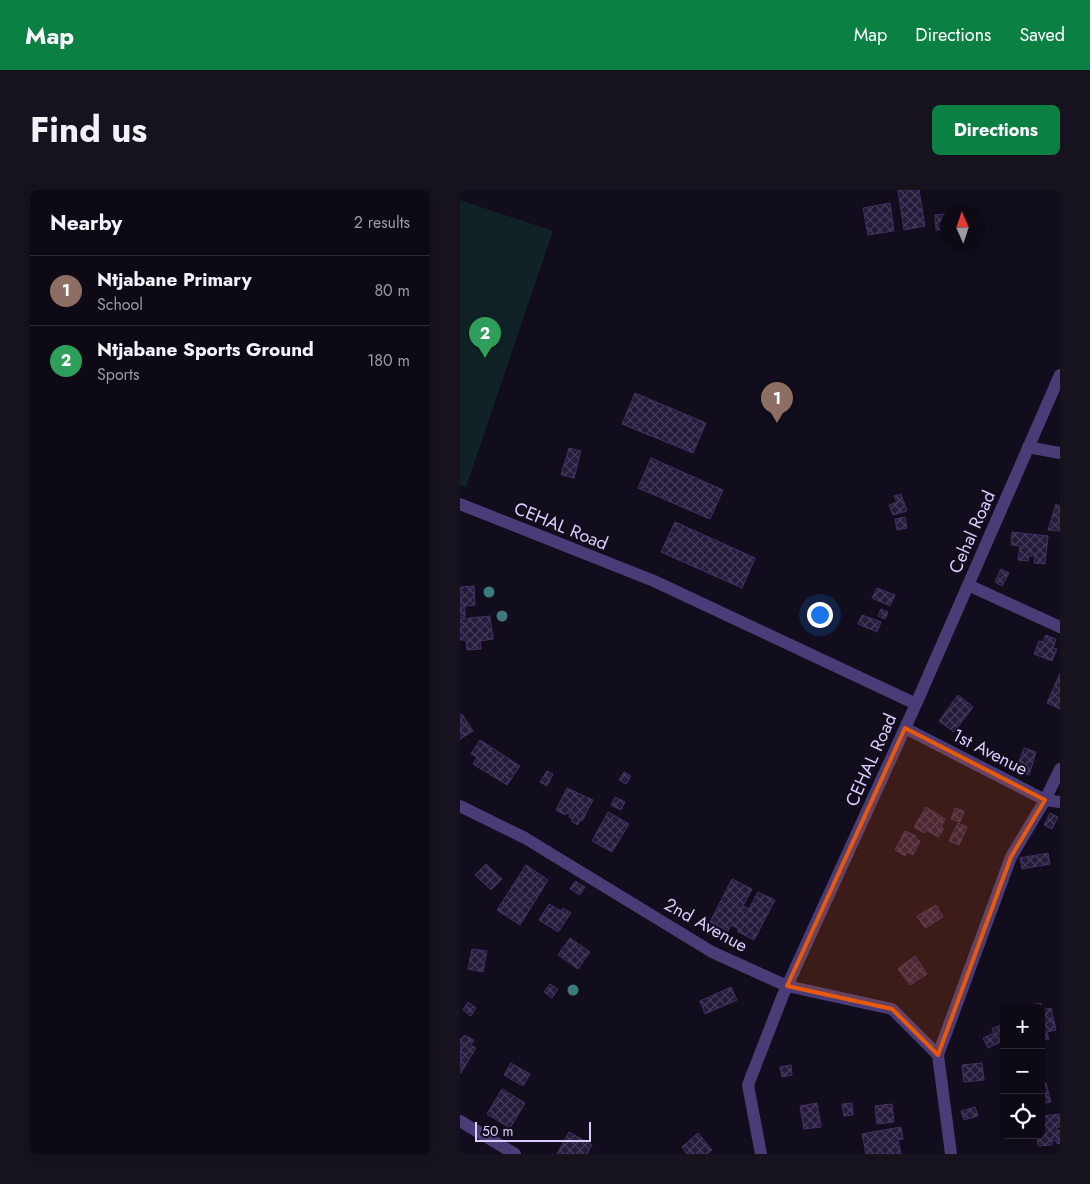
<!DOCTYPE html>
<html lang="en">
<head>
<meta charset="utf-8">
<style>
  :root { --surface:#0e0a15; --page:#17131e; --text:#f1f3f6; --muted:#9b9aa0; --line:#2e2b34; --accent:#0b8043 }
  body { margin:0; font-family:Jost,sans-serif; background:var(--page); color:var(--text) }
  .controls { position:absolute; right:15px; bottom:15px; display:grid; overflow:hidden; border-radius:8px; box-shadow:0 2px 8px #0003 }
  .controls button { width:45px; height:45px; display:grid; place-items:center; padding:0; border:0; border-bottom:1px solid var(--line); background:var(--surface); color:var(--text); font:25px sans-serif }
  .compass { position:absolute; left:480px; top:15px; width:45px; height:45px; border-radius:50%; background:var(--surface); box-shadow:0 2px 8px #0003; rotate:357deg }
  .scale { position:absolute; left:15px; bottom:12px; width:116px; box-sizing:border-box; padding-left:5px; border:2px solid #daccfb; border-top:0; font-size:14px; line-height:18px; white-space:nowrap; color:#daccfb; -webkit-text-stroke:4px #120d1c; paint-order:stroke }
  .you { position:absolute; left:359px; top:424px; width:18px; height:18px; margin:-12px; border:4px solid #fff; border-radius:50%; background:#1a73e8; box-shadow:0 0 0 8px #1a73e833 }
  .badge { display:grid; place-items:center; width:32px; height:32px; border-radius:50%; background:var(--accent); color:#fff; font-size:16px; font-weight:700 }
  .pin { position:absolute; translate:-50% -41px; filter:drop-shadow(0 1px 2px #0008) }
  .pin::after { content:''; position:absolute; top:26px; width:18px; height:15px; background:inherit; clip-path:polygon(0 0,100% 0,50% 100%) }
  .list { margin:0; padding:0; list-style:none }
  h2 { display:flex; justify-content:space-between; align-items:center; height:65px; margin:0; padding:0 20px; font-size:21px }
  h2 small { font-size:16px; font-weight:400; color:var(--muted) }
  .list li { display:grid; grid-template-columns:32px 1fr auto; gap:15px; align-items:center; box-sizing:border-box; height:70px; padding:0 20px; border-top:1px solid var(--line) }
  .list b { display:block; font-size:19px; white-space:nowrap }
  .list p { margin:0; font-size:16px; white-space:nowrap; color:var(--muted) }
  .list em { font-size:16px; font-style:normal; color:var(--muted) }
  .icon { flex:none; width:28px; height:28px; fill:none; stroke:currentColor; stroke-width:2; stroke-linecap:round; stroke-linejoin:round }
  .map { position:relative; flex:none; width:600px; height:964px; overflow:hidden; border-radius:8px }
  header { display:flex; align-items:center; gap:30px; box-sizing:border-box; height:70px; padding:0 25px; background:var(--accent); color:#fff }
  header strong { font-size:24px }
  nav { display:flex; gap:28px; margin-inline-start:auto; font-size:18px }
  .intro { display:flex; align-items:center; justify-content:space-between; box-sizing:border-box; height:120px; padding:0 30px }
  h1 { margin:0; font-size:35px }
  .button { padding:12px 22px; border-radius:8px; background:var(--accent); color:#fff; font-size:18px; font-weight:700 }
  main { display:flex; gap:30px; padding:0 30px }
  aside { flex:1; background:var(--surface); border-radius:8px; box-shadow:0 2px 8px #0003 }
  .map>svg:first-child { display:block }
</style>
</head>
<body>
<header>
<strong>Map</strong>
<nav><a>Map</a><a>Directions</a><a>Saved</a></nav>
</header>
<div class="intro"><h1>Find us</h1><a class="button">Directions</a></div>
<main>
<aside>
<h2>Nearby<small>2 results</small></h2>
<ul class="list">
<li><span class="badge" style="background:#8d6e63">1</span><div><b>Ntjabane Primary</b><p>School</p></div><em>80 m</em></li>
<li><span class="badge" style="background:#2e9e5b">2</span><div><b>Ntjabane Sports Ground</b><p>Sports</p></div><em>180 m</em></li>
</ul>
</aside>
<div class="map">
<svg width="600" height="964" viewBox="0 0 600 964">
  <defs>
    <pattern id="building-cross-hatch" width="8" height="8" patternUnits="userSpaceOnUse" patternTransform="scale(1.25)"><rect width="8" height="8" fill="#271b3b"/><path d="M0 0l8 8M0 8l8-8" fill="none" stroke="#463b58"/></pattern>
  </defs>
  <rect width="100%" height="100%" fill="#120d1c"/>
  <path fill="#102225" d="M0 10 93 41 6 297 0 295Z"/>
  <path fill="url(#building-cross-hatch)" stroke="#442f65" d="M438 0H459L465 36 444 40Z
    M430 13 434 41 408 45 403 18Z
    M487 24 488 40H476L475 25Z
    M175 203 246 233 233 263 162 234Z
    M109 258 121 261 114 288 101 285Z
    M191 268 263 300 250 329 178 298Z
    M441 304 447 321 433 325 429 315 437 312 434 306Z
    M596 314 600 316V341L588 340Z
    M445 327 447 338 437 340 435 329Z
    M215 332 295 368 282 398 201 362Z
    M552 342 588 346 585 374 574 373 575 366H569L568 371 558 370 560 356 551 355Z
    M541 379 549 383 542 396 535 392Z
    M14 396 15 415 5 416V427H0V397Z
    M417 398 435 405 430 416 412 408Z
    M421 419 428 422 425 429 418 426Z
    M402 425 421 432 417 442 398 434Z
    M30 426 33 449 20 451 21 459 7 460 6 450H0V429Z
    M586 445 596 449 593 458 597 459 592 471 574 464 579 451 583 452Z
    M600 483V519L587 513Z
    M498 505 513 517 494 542 479 531Z
    M2 524 13 541 0 549V525Z
    M20 550 60 576 47 595 13 574 17 567 11 564Z
    M564 558 576 562 569 585 556 580Z
    M87 581 93 584 87 596 80 592Z
    M164 582 171 586 166 594 159 590Z
    M107 598 133 610 122 631 120 630 118 635 111 631 113 629 109 627 110 624 106 623 105 625 96 620Z
    M155 607 165 612 161 620 151 615Z
    M466 617 485 629 481 637 484 639 478 647 466 640 464 643 454 637Z
    M495 618 504 621 500 632 491 629Z
    M148 622 169 634 152 662 132 651Z
    M590 623 598 627 592 639 584 635Z
    M498 633 507 637 499 655 489 651Z
    M445 641 456 646 455 648 460 651 453 665 447 662 445 666 435 660Z
    M588 663 590 674 562 679 560 668Z
    M26 674 42 689 31 700 15 685Z
    M66 675 88 690 60 735 37 720Z
    M272 689 292 699 283 716 289 719 298 702 315 710 294 750 277 741 279 739 271 735 268 741 250 732Z
    M115 691 125 697 120 705 110 699Z
    M89 714 101 721 103 718 111 723 98 742 79 730Z
    M476 715 483 727 465 738 457 726Z
    M110 748 130 762 118 779 98 765Z
    M12 759 27 761 23 782 8 779Z
    M455 766 467 784 450 795 438 779Z
    M90 794 98 799 92 808 84 802Z
    M271 797 277 810 245 824 240 811Z
    M8 812 16 818 11 826 3 820Z
    M581 813 582 820 591 818 596 840 587 842 589 849 581 850V818H570V815Z
    M544 833V846L539 849 541 852 528 858 523 848 534 843 532 839Z
    M4 845 14 850 11 855 16 858 1 883 0 848 2 849Z
    M51 873 70 884 63 896 44 885Z
    M522 873 524 890 504 892 502 875Z
    M331 875 332 885 322 887 320 877Z
    M586 893 591 912 581 914V894Z
    M42 899 65 913 50 938 27 924Z
    M357 913 361 937 344 939 340 916Z
    M392 913 393 925 384 926 382 914Z
    M432 914 434 932 417 934 415 916Z
    M515 917 518 926 504 930 501 921Z
    M600 924V937H597V941L600 940V953L597 954V951H592V955L578 956 577 948H574V945H581L582 926Z
    M441 937 443 949 438 950 441 964H406L402 944Z
    M109 942 132 955 127 964H97Z
    M238 943 252 960 247 964H227L222 957Z"/>
  <g fill="none" stroke-linecap="round" stroke-linejoin="round">
    <path stroke="#493c77" stroke-width="12" d="M568 257 600 263
      M0 314 194 391 456 514 323 805 288 895 301 964
      M508 395 600 437
      M456 514 600 185
      M445 538 585 610 600 612
      M0 616 65 648 252 762 327 796 432 819 478 865 491 964
      M478 865 551 667 585 610 600 579
      M0 931 55 964"/>
  </g>
  <g fill="#3c7a7d">
    <circle cx="29" cy="402" r="5.5"/>
    <circle cx="42" cy="426" r="5.5"/>
    <circle cx="113" cy="800" r="5.5"/>
  </g>
  <path fill="#e8590c" fill-opacity="0.2" stroke="#e8590c" stroke-width="4" stroke-linejoin="round" d="M445 538 585 610 551 667 478 865 432 819 327 796Z"/>
  <g text-anchor="middle" dominant-baseline="central" stroke-width="4" stroke-linejoin="round" paint-order="stroke">
    <g font-size="18" fill="#daccfb" stroke="#120d1c">
      <text transform="translate(101 336) rotate(22)">CEHAL Road</text>
      <text transform="translate(512 342) rotate(-66)">Cehal Road</text>
      <text transform="translate(530 562) rotate(27)">1st Avenue</text>
      <text transform="translate(411 570) rotate(-66)">CEHAL Road</text>
      <text transform="translate(246 735) rotate(29)">2nd Avenue</text>
    </g>
  </g>
</svg>
<div class="controls">
<button>+</button>
<button>−</button>
<button><svg class="icon" aria-label="locate" viewBox="0 0 24 24"><circle cx="12" cy="12" r="6"/><path d="M12 2v4M12 18v4M2 12h4M18 12h4"/></svg></button>
</div>
<svg class="compass" viewBox="-18 -18 36 36"><path d="M0-13l5 13h-10z" fill="#e53935"/><path d="M0 13l5-13h-10z" fill="#9b9aa0"/></svg>
<div class="scale">50 m</div>
<div class="you"></div>
<div class="pin badge" style="left:317px;top:233px;background:#8d6e63">1</div>
<div class="pin badge" style="left:25px;top:168px;background:#2e9e5b">2</div>
</div>
</main>
</body>
</html>
